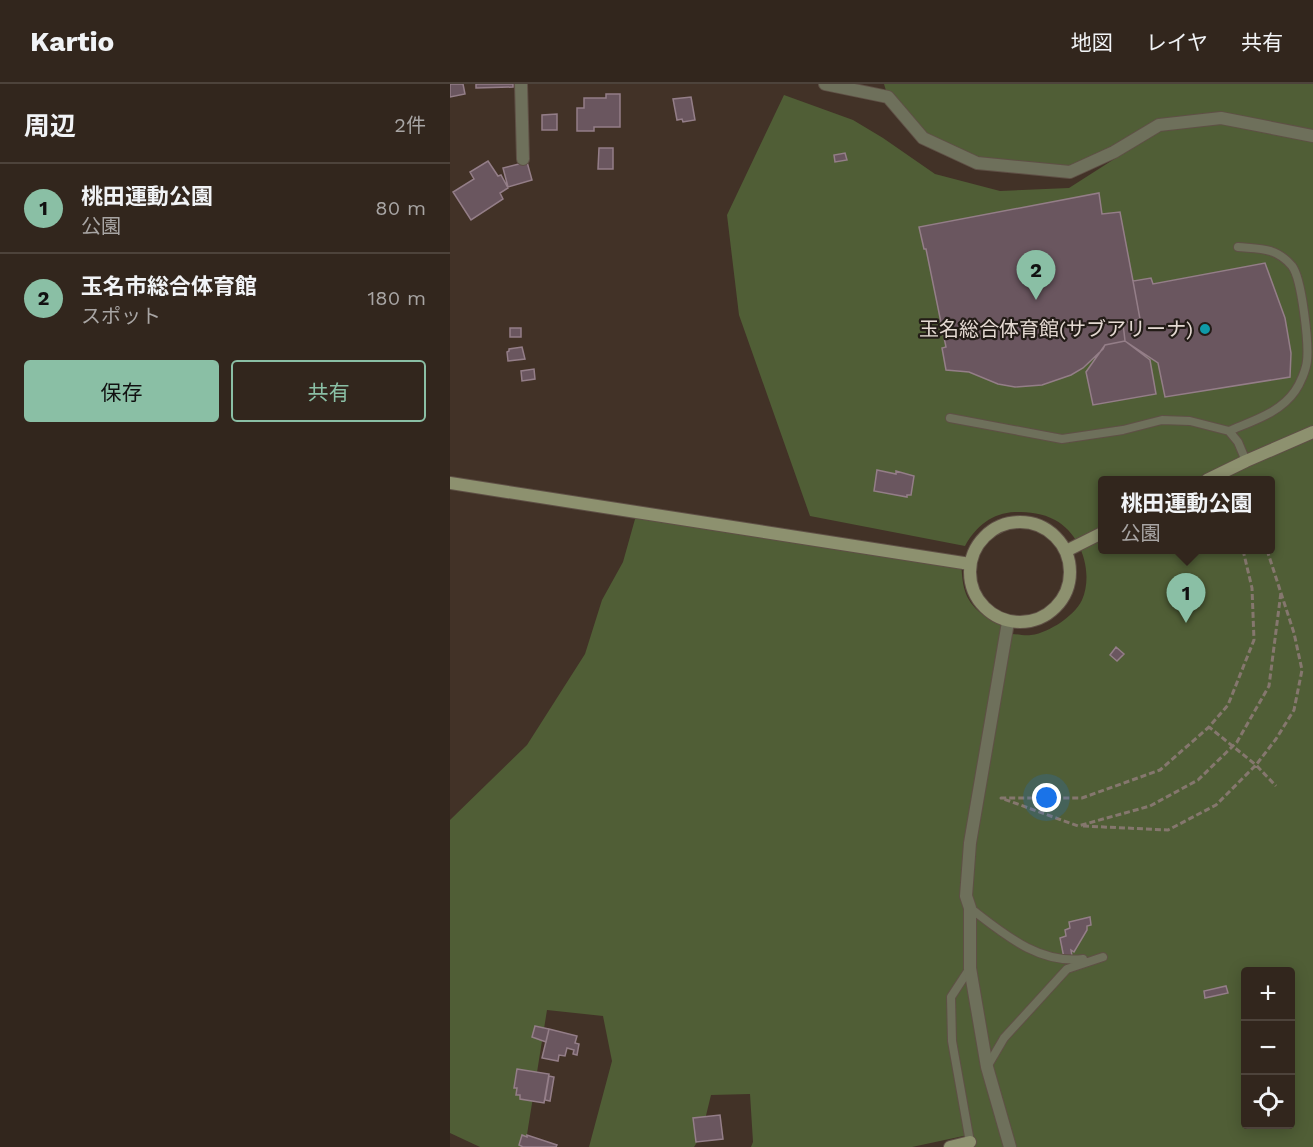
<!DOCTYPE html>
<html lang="ja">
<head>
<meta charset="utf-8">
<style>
  :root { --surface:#32261d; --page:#3a2e26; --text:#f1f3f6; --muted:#a8a5a4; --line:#4d433b; --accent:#8abfa5 }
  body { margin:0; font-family:"Work Sans","Noto Sans JP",sans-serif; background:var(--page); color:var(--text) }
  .controls { position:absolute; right:18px; bottom:18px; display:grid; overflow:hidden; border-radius:6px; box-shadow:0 3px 15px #0003 }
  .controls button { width:54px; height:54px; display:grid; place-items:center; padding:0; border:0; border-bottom:2px solid var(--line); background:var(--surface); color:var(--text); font:30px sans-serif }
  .you { position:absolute; left:597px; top:714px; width:21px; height:21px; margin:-15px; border:4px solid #fff; border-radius:50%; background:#1a73e8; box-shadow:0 0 0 9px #1a73e833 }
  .badge { display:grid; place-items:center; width:39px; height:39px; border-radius:50%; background:var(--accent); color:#111; font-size:20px; font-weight:700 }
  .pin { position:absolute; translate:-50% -50px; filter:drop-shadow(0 2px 3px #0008) }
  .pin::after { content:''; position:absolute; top:32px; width:21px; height:18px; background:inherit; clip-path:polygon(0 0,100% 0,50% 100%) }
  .popup { position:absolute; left:648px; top:392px; width:177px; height:78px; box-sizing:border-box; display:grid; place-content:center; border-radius:6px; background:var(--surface); filter:drop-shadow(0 2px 4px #0005); font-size:20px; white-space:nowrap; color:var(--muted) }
  .popup b { font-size:22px; color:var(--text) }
  .popup::after { content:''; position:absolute; left:50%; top:100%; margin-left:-12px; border:12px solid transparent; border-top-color:var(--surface) }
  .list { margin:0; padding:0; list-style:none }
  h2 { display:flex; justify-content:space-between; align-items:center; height:78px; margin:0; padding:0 24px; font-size:26px }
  h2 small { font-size:20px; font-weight:400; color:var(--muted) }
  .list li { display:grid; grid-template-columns:39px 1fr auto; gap:18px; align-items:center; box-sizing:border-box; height:90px; padding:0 24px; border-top:2px solid var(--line) }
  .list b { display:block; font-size:22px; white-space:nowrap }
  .list p { margin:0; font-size:20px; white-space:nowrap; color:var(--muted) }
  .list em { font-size:20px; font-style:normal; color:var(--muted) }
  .actions { display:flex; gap:12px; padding:18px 24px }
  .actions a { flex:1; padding:14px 0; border:2px solid var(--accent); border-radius:6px; text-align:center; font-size:21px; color:var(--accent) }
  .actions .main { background:var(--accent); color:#111 }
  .icon { flex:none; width:33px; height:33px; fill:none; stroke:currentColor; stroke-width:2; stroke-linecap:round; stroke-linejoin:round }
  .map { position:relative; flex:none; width:863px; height:1063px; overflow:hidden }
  header { display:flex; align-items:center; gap:36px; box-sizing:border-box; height:84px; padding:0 30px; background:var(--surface); border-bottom:2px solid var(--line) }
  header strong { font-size:28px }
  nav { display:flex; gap:33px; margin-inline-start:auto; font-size:21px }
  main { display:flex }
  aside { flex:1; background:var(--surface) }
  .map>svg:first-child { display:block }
</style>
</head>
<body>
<header>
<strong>Kartio</strong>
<nav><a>地図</a><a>レイヤ</a><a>共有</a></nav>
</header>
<main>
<aside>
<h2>周辺<small>2件</small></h2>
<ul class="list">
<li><span class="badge">1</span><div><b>桃田運動公園</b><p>公園</p></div><em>80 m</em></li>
<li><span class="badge">2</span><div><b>玉名市総合体育館</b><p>スポット</p></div><em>180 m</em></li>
</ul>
<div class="actions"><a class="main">保存</a><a>共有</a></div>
</aside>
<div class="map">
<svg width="863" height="1063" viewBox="0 0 863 1063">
  <rect width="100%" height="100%" fill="#423227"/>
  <path fill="#505e36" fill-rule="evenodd" d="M434 0H863V1063H522L518 1051 462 1063H301L303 1058 300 1010 261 1011 251 1052 244 1063H139L162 977 153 932 97 926 75 1063H30L0 1049V736L77 661 135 570 152 516 173 478 187 428 511 479C512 488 512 498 515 507 520 524 540 540 558 538L529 717 562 550C568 550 575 552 581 551 591 550 602 544 610 539 618 533 628 525 632 516 644 488 631 450 605 436 592 429 579 428 565 428 542 429 526 442 515 462L360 432 289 231 277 131 334 11 403 36 433 54 485 90 550 107 619 104 669 72 620 88 527 79 473 54 438 13ZM652 396H820V466H652ZM796 888H840V1040H796Z"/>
  <path fill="#6a565f" stroke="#947e88" stroke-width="1.5" d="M0 0H13L15 10 0 13Z
    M26 0H63V3L26 4Z
    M156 10H170V43H144V47H127V24H134V14H156Z
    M241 13 245 36 233 38 232 35 227 36 223 15Z
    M107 30V46H92V31Z
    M149 64H163V85H148Z
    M395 69 397 76 385 78 384 71Z
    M38 77 48 92 51 91 58 104 50 109 53 115 21 136 3 108 24 95 20 88Z
    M77 78 82 96 58 103 53 84Z
    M649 109 652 130 670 128 683 197 690 235 673 239 675 257 655 261 653 265 633 284 621 291 592 301 565 303 548 300 519 288 496 286 492 264 496 263 476 165H474L469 143Z
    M815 179 835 234 841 269 840 293 715 313 708 279 675 257 673 239 690 235 683 197 701 194 703 200Z
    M60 244H71V253H60Z
    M675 257 700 276 706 310 643 321 636 288 655 261Z
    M72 263 75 275 58 277 57 268 59 267V265Z
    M84 285 85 295 72 297 71 287Z
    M427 386 446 390V387L464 392 461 411H457V413L424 407Z
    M666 563 674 570 667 577 660 571Z
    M640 833 641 841 637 842V846L624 868 621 866 622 872 614 874 610 854 616 852 615 846 620 844 619 838Z
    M776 902 778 909 755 914 754 907Z
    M85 942 99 945 96 958 82 953Z
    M99 945 127 952 125 959 129 960 127 971 123 970 124 966 117 964 115 972 109 971 108 977 92 974Z
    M67 985 99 990 94 1019 70 1015V1011H66L67 1004H64Z
    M99 992 104 993 100 1017 95 1016Z
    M270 1031 273 1055 246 1058 243 1034Z
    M72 1051 77 1053V1051L107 1061 106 1063H73L69 1061Z"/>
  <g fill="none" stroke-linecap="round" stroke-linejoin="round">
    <defs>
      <path id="lane" d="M500 334 612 355 673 346 712 336 740 337 779 347 788 358 796 377
        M779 347C802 337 830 329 845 307 850 300 856 286 857 277 859 260 852 195 842 182 826 163 810 165 788 163
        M520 824C554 850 588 880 633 875
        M537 983 554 954 617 885 653 873
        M520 1058 502 957 501 913 520 884"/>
      <path id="street" d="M71 0 73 75
        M375 0 438 13 473 54 527 79 620 88 664 68 709 41 771 34 863 52
        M558 538 520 759 516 812 520 824V884L537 983 560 1063"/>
      <path id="secondary" d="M757 396 796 377 863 348
        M0 399 520 480
        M520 488a50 50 0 1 1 100 0a50 50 0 1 1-100 0Z
        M616 467 652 449
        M500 1063 520 1058"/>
    </defs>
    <use href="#lane" stroke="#5f5046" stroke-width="10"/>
    <use href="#street" stroke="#5f5046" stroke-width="14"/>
    <use href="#secondary" stroke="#5f5046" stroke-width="14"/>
    <path stroke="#85776e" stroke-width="3" stroke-dasharray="6 3" stroke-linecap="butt" d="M793 466 802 504 804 556 778 621 759 643 710 686 632 714H551L628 742 700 722 748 696 787 658 819 602 831 508
      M817 466 844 549 852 586 844 626 826 655 806 681 826 702
      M633 742 718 746 766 721 806 681 759 643"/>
    <use href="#lane" stroke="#6e705b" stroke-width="8"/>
    <use href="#street" stroke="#6e705b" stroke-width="12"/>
    <use href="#secondary" stroke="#8d916f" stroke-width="12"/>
  </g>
  <circle fill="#0f9aa8" stroke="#231c17" stroke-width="2" cx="755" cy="245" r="6"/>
  <g text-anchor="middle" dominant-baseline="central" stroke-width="4.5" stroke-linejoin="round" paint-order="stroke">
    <g font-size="20" fill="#e4d9d2" stroke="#231c17" text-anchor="end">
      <text x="743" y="245">玉名総合体育館(サブアリーナ)</text>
    </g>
  </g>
</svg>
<div class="controls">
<button>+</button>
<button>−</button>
<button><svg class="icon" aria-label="locate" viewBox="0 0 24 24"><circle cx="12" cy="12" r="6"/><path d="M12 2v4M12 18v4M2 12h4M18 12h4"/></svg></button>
</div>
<div class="you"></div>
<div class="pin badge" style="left:736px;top:539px">1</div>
<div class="popup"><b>桃田運動公園</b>公園</div>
<div class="pin badge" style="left:586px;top:216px">2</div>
</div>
</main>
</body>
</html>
